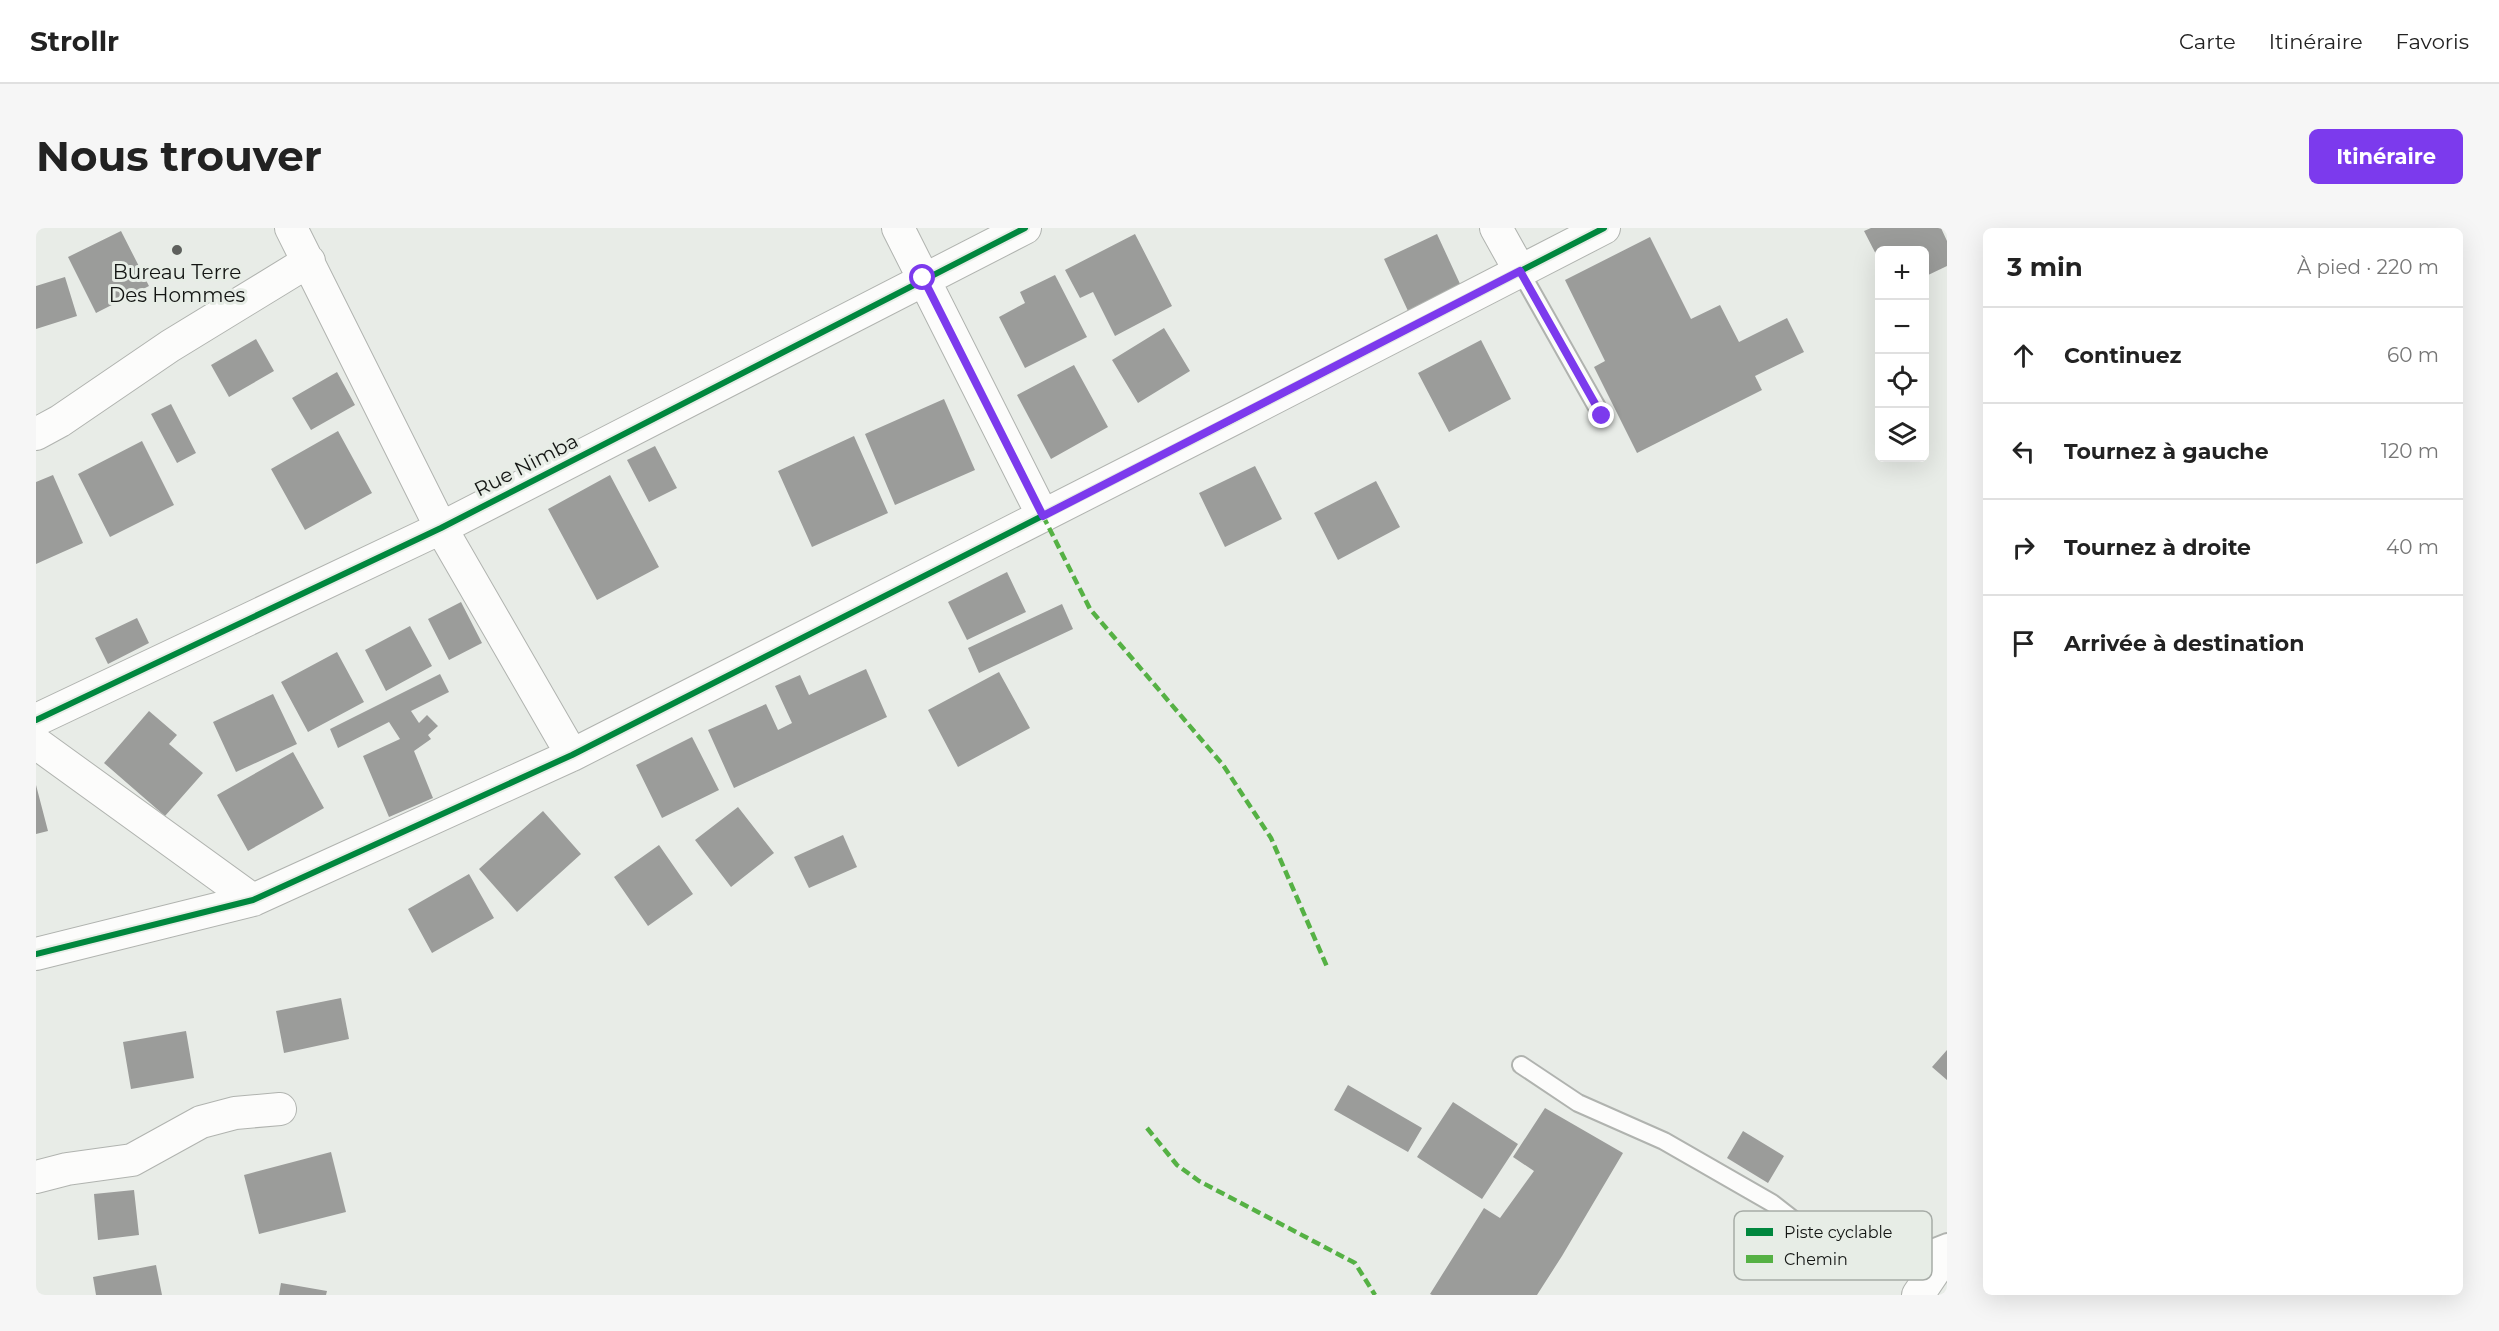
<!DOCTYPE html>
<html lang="fr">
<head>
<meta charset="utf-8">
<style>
  :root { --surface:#fff; --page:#f6f6f6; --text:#222; --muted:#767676; --line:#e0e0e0; --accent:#7c3aed }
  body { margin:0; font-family:Montserrat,sans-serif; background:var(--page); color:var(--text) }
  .controls { position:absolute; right:18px; top:18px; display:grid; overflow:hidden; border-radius:9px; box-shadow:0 6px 24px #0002 }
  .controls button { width:54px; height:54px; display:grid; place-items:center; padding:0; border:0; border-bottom:2px solid var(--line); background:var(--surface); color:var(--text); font:30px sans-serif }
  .stop { position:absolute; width:18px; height:18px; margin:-14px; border:4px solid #7c3aed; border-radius:50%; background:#fff }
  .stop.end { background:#7c3aed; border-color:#fff; box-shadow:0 2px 6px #0008 }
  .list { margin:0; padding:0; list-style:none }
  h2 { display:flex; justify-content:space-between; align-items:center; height:78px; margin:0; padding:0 24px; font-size:26px }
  h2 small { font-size:20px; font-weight:400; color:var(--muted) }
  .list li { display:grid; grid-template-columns:39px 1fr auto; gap:18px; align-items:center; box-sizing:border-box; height:96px; padding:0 24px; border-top:2px solid var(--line) }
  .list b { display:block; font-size:22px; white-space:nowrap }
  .list em { font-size:20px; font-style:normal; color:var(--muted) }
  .icon { flex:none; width:33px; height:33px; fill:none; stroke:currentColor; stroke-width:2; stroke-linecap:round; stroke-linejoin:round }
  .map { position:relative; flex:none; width:1911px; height:1067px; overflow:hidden; border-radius:9px }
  header { display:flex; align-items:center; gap:36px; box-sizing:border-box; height:84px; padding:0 30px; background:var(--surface); border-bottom:2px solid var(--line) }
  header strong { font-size:28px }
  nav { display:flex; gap:33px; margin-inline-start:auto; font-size:21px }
  .intro { display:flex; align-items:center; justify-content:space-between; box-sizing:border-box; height:144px; padding:0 36px }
  h1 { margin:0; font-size:42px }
  .button { padding:15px 27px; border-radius:9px; background:var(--accent); color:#fff; font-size:21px; font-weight:700 }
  main { display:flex; gap:36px; padding:0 36px }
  aside { flex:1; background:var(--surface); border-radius:9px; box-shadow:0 6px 24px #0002 }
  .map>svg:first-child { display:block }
</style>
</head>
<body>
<header>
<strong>Strollr</strong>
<nav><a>Carte</a><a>Itinéraire</a><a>Favoris</a></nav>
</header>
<div class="intro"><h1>Nous trouver</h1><a class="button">Itinéraire</a></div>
<main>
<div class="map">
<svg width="1911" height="1067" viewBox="0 0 1911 1067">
  <rect width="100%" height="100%" fill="#e8ece7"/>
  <path fill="#9b9c9a" d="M1835 0H1905L1911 13V38L1888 49V22H1844V34L1828 3Z
    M85 3 113 58 60 85 32 29Z
    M1099 6 1136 78 1079 108 1057 64 1044 70 1029 42Z
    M1401 6 1425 58 1372 83 1348 31Z
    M1614 9 1655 91 1684 77 1703 114 1751 90 1768 124 1719 148 1726 162 1601 225 1558 139 1569 133 1529 52Z
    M1019 47 1051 109 989 140 963 89 989 75 984 64Z
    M29 49 41 88 0 101V58Z
    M1128 100 1154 143 1102 175 1076 132Z
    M220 111 238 143 193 169 175 137Z
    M1445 112 1475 171 1413 204 1382 145Z
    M1038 137 1072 199 1015 231 981 167Z
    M301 144 319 177 275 202 256 170Z
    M908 171 939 242 859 277 829 206Z
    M135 176 160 225 141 235 115 186Z
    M302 203 336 265 269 302 235 241Z
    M818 208 852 285 776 319 742 243Z
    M106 213 138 277 74 309 42 246Z
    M619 218 641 260 613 274 591 232Z
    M1219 238 1246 291 1189 319 1163 265Z
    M17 247 47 315 0 336V254Z
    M574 247 623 339 561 372 512 281Z
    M1340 253 1364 299 1302 332 1278 285Z
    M971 344 990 384 931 412 912 374Z
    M425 374 446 415 413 432 392 391Z
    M1026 376 1037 401 943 445 932 420Z
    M101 390 113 415 72 436 59 410Z
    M374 398 396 438 350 463 329 422Z
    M301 424 328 474 272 504 245 454Z
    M830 441 851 489 698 560 672 502 730 476 742 502 756 495 739 458 764 447 773 467Z
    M963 444 994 500 922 539 892 482Z
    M404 446 413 464 375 483 383 495 391 487 402 498 392 507 395 511 378 523 397 570 353 589 327 528 364 511 353 494 302 520 294 501Z
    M237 466 261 516 200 544 177 494Z
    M113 483 141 507 133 516 167 545 129 588 68 535Z
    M656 509 683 562 626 590 600 537Z
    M257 524 288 580 212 623 181 567Z
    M0 557 12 603 0 606Z
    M702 579 738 625 695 659 659 612Z
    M507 583 545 626 481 684 443 641Z
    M807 607 821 639 773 660 758 629Z
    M623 617 657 666 612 698 578 649Z
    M433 646 458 690 396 725 372 681Z
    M305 770 313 811 248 825 240 783Z
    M150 803 158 850 95 861 87 814Z
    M1911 822V852L1896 839Z
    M1312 857 1386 900 1372 924 1298 882Z
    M1417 874 1482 916 1446 971 1381 929Z
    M1509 880 1587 925 1526 1028 1501 1067H1396L1394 1066 1448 980 1464 990 1498 943 1477 929Z
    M1707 903 1748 928 1732 955 1691 930Z
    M295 924 310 984 223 1006 208 947Z
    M98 962 103 1007 62 1012 58 966Z
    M120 1037 126 1067H60L57 1049Z
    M245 1055 291 1063 290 1067H243Z"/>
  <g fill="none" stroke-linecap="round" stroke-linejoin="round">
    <defs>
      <path id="lane" d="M1484 43 1566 188
        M1485 837 1542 875 1628 913 1736 975 1800 1025 1863 1033 1911 1014"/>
      <path id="street" d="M255 0 405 300 536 527
        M862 0 1007 288
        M1460 0 1484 43
        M0 206 24 193 134 118 273 33
        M0 492 405 300 989 0
        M0 515 217 672
        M0 726 217 672 536 527 1199 190 1568 0
        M0 949 31 941 96 932 165 894 199 885 244 881
        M1882 1067 1911 1024"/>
    </defs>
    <use href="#lane" stroke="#b0b3af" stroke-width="20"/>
    <use href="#street" stroke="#b0b3af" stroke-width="34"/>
    <use href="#lane" stroke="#fcfcfb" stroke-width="16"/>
    <use href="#street" stroke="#fcfcfb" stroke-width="32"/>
    <path stroke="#55b144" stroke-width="4.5" stroke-dasharray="9 4.5" stroke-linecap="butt" d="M1007 288 1054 381 1187 537 1235 610 1292 741
      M1111 900 1141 937 1163 953 1319 1035 1339 1067"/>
    <defs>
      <path id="cycleway" d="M0 492 405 300 989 0
        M0 726 217 672 536 527 1199 190 1568 0"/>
    </defs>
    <use href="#cycleway" stroke="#e7ede6" stroke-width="10"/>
    <use href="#cycleway" stroke="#00873e" stroke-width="6"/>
  </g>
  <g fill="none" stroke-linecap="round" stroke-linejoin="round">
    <path stroke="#7c3aed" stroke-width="8" d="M887 50 1007 288 1484 43 1566 188"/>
  </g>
  <circle fill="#5e605d" stroke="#e7ede6" stroke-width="2" cx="141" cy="22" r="6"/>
  <g text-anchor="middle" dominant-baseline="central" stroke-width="6" stroke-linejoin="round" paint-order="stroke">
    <g font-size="20" fill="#131513" stroke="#e7ede6">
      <text x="141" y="44">Bureau Terre<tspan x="141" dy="23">Des Hommes</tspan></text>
    </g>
    <g font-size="20" fill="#131513" stroke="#e7ede6">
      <text transform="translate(490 237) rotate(-27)">Rue Nimba</text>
    </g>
  </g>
  <rect x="1698" y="983" width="198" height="69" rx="9" fill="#e7ede6" stroke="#a7aca7" stroke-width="1.5"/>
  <rect x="1710" y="1000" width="27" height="8" fill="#00873e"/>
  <rect x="1710" y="1027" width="27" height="8" fill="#55b144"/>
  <g font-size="16" fill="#131513">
    <text x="1748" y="1010">Piste cyclable</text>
    <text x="1748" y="1037">Chemin</text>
  </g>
</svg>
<div class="controls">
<button>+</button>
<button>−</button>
<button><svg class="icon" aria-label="locate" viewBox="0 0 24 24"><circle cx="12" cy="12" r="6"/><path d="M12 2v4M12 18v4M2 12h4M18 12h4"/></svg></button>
<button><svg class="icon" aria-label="layers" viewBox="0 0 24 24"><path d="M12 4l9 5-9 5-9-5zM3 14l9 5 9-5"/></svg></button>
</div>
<div class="stop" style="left:887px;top:50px"></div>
<div class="stop end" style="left:1566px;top:188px"></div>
</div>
<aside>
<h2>3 min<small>À pied · 220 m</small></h2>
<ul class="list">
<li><svg class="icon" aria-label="ahead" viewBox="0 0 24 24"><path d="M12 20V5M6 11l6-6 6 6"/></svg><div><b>Continuez</b></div><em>60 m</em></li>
<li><svg class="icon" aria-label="left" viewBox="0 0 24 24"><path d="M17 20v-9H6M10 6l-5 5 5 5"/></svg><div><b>Tournez à gauche</b></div><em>120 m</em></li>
<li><svg class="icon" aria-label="right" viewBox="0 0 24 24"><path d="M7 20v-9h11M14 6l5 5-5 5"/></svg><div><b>Tournez à droite</b></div><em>40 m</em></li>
<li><svg class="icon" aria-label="arrive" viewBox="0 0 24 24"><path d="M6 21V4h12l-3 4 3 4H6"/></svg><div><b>Arrivée à destination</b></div></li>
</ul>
</aside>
</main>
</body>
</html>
